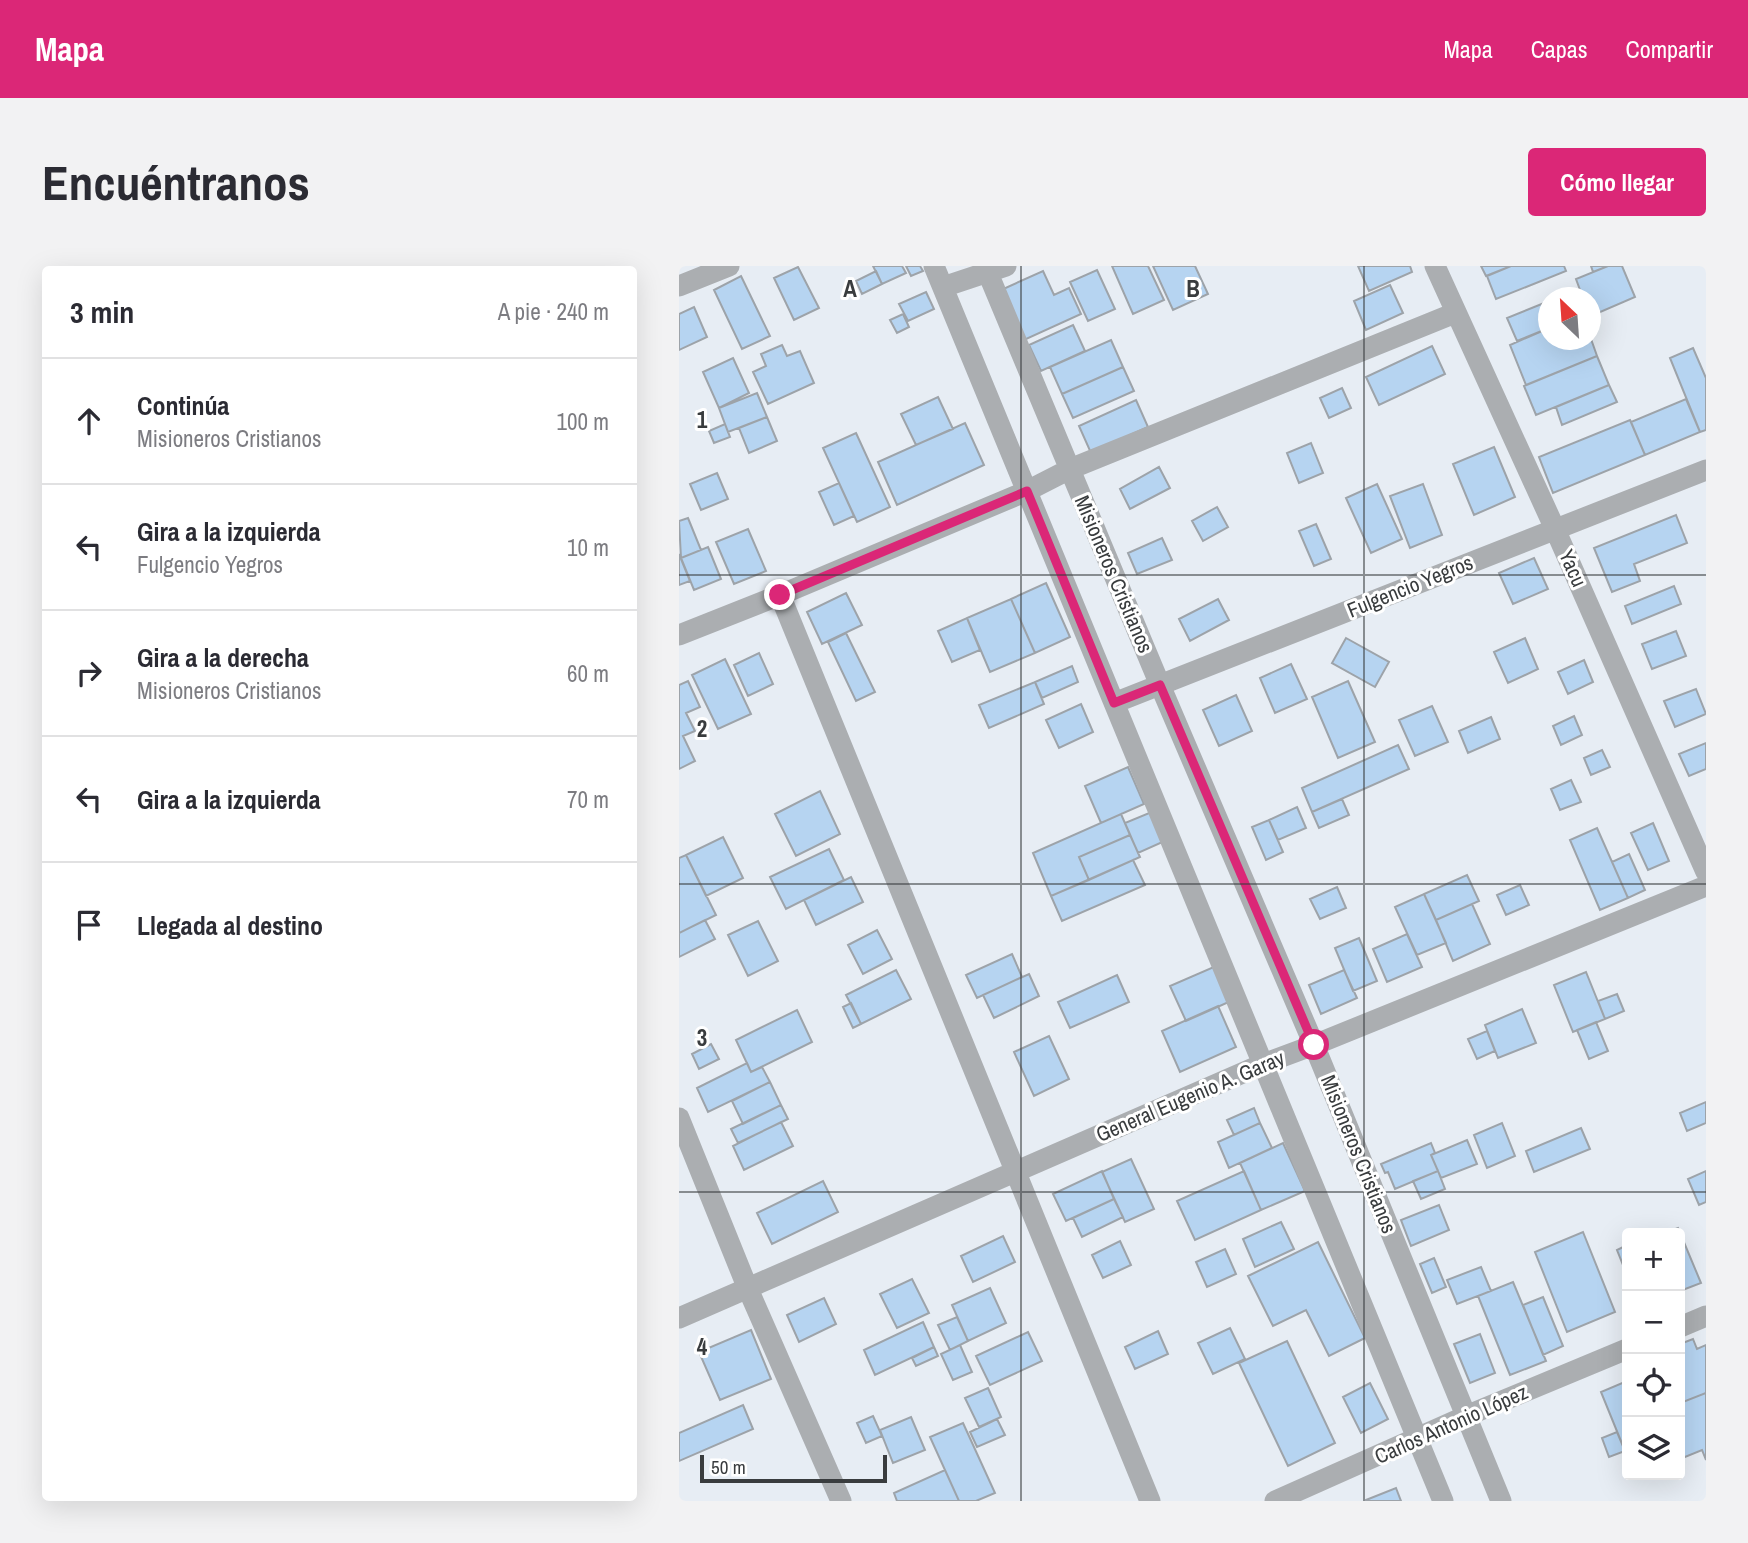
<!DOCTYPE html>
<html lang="es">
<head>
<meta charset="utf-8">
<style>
  :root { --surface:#fff; --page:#f2f2f3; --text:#2b2b33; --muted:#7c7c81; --line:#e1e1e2; --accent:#db2777 }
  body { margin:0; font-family:"Archivo Narrow",sans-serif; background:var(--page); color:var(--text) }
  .controls { position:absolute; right:21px; bottom:21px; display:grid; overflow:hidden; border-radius:7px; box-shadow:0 7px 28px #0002 }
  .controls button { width:63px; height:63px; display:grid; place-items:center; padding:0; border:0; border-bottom:2px solid var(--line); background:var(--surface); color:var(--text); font:35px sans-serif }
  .compass { position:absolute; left:859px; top:21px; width:63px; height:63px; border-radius:50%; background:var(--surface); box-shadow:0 7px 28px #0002; rotate:335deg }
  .scale { position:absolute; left:21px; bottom:18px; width:187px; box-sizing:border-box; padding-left:7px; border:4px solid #393c3e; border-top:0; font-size:19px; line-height:24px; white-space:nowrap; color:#393c3e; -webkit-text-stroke:5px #fff; paint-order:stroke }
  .stop { position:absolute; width:21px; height:21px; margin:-16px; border:5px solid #db2777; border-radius:50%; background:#fff }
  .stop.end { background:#db2777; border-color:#fff; box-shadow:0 2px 7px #0008 }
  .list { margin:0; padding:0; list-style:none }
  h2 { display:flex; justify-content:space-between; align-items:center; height:91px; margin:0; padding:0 28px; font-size:30px }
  h2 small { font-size:23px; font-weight:400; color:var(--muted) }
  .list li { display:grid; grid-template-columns:46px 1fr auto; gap:21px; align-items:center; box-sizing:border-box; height:126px; padding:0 28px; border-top:2px solid var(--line) }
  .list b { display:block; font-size:26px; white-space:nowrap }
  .list p { margin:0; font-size:23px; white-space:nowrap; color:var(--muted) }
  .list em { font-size:23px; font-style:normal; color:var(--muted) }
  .icon { flex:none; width:38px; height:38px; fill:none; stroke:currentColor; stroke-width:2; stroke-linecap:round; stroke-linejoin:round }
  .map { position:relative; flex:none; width:1027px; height:1235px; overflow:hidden; border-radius:7px }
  header { display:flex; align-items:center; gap:42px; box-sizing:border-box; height:98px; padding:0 35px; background:var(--accent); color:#fff }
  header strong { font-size:33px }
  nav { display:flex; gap:38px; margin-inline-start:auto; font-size:24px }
  .intro { display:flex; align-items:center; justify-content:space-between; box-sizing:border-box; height:168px; padding:0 42px }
  h1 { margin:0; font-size:49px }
  .button { padding:18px 32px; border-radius:7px; background:var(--accent); color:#fff; font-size:24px; font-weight:700 }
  main { display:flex; gap:42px; padding:0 42px }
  aside { flex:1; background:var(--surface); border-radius:7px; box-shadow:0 7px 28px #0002 }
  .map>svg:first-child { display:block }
</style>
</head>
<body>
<header>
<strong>Mapa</strong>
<nav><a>Mapa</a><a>Capas</a><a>Compartir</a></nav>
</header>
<div class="intro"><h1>Encuéntranos</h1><a class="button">Cómo llegar</a></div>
<main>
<aside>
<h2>3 min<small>A pie · 240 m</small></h2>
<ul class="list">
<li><svg class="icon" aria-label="ahead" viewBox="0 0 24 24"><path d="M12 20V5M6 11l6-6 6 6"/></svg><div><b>Continúa</b><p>Misioneros Cristianos</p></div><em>100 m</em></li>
<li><svg class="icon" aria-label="left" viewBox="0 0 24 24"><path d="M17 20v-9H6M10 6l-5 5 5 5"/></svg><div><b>Gira a la izquierda</b><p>Fulgencio Yegros</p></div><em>10 m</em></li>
<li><svg class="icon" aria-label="right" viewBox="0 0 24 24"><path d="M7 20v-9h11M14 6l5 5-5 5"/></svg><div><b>Gira a la derecha</b><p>Misioneros Cristianos</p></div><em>60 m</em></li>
<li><svg class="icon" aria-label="left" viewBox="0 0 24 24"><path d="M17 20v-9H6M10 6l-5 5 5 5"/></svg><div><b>Gira a la izquierda</b></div><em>70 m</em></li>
<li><svg class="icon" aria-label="arrive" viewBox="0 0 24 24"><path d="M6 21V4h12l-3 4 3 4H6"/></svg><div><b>Llegada al destino</b></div></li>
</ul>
</aside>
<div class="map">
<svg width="1027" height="1235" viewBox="0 0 1027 1235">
  <rect width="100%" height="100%" fill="#e7edf4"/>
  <path fill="#b6d4f1" stroke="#9da3a9" stroke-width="2" d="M194 0H223L227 7 203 18Z
    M227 0H241L244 5 232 10Z
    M433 0H469L485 34 454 48Z
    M474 0H516L529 28 494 44Z
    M679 0H731L733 6 690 25Z
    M802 0H832L807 10Z
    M832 0H885L887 5 817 33 808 10Z
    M912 0H929L914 6Z
    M929 0H943L956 31 912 50V32H904L897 13Z
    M119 1 140 42 115 54 95 12Z
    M418 4 436 43 409 55 391 16Z
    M197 5 203 18 183 28 177 15Z
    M364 5 375 29 390 22 402 48 345 74 322 24Z
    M62 10 91 70 63 83 35 24Z
    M711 19 724 47 687 64 675 35Z
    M247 26 255 43 229 55 220 38Z
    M892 26 894 32H877Z
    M870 35V62L838 75 828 52Z
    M15 41 28 71 0 84V48Z
    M224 48 230 61 218 67 211 54Z
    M394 59 406 85 362 105 350 79Z
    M870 62V74L912 73 918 90 847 119 831 79Z
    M432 74 444 101 383 128 371 101Z
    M103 79 108 90 121 85 135 117 89 138 74 106 87 100 82 88Z
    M753 80 766 108 700 139 687 111Z
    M1014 82 1027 112V164L1021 166 991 92Z
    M918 90 930 119 857 149 845 120Z
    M54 92 70 127 40 142 24 106Z
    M444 101 455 125 394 152 383 128Z
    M930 119 938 136 883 159 877 141Z
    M663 122 672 142 650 152 641 132Z
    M78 127 88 151 49 166 40 142Z
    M259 131 274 163 237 179 222 148Z
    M1007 133 1021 166 966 189 952 156Z
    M457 134 469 161 412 187 400 160Z
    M88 151 98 175 70 187 60 162Z
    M951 154 966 189 874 227 860 191Z
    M286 157 305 199 218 239 199 196Z
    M46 158 51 171 35 177 30 165Z
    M177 167 211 241 178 256 144 182Z
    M632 177 644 207 620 217 608 187Z
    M815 181 836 231 795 249 774 198Z
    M480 201 491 222 451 243 441 223Z
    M38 207 49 233 22 244 11 218Z
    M160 217 175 250 155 259 140 226Z
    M698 218 723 273 692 287 667 232Z
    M744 218 763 269 731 282 711 230Z
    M538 241 549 261 524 275 513 255Z
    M997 249 1008 277 955 298 961 315 933 326 915 282Z
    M9 252 22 284 2 292 0 255Z
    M637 258 652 293 635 300 620 265Z
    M69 263 87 305 55 318 37 276Z
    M483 272 493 294 458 308 449 287Z
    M29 281 42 313 15 324 2 292Z
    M0 288 11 315 0 319Z
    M855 292 869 323 834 338 820 307Z
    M367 317 391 371 356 387 332 333Z
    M995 320 1002 338 953 358 946 340Z
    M167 327 183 359 143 378 128 346Z
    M332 333 356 387 311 406 288 352Z
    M539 333 550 354 511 375 500 353Z
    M288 352 301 384 273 396 259 365Z
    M997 365 1007 390 973 403 963 378Z
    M167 367 196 426 177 435 149 376Z
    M667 372 710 396 696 421 653 397Z
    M846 372 859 403 829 417 815 386Z
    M80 387 94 418 69 430 55 399Z
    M46 393 72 448 39 463 13 409Z
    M905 394 914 416 889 428 879 406Z
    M612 398 628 433 596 447 581 412Z
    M393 400 399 416 363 432 356 416Z
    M9 415 21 441 7 447 16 465 4 470 16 495 0 503V419Z
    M669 415 696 476 659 492 633 431Z
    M356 416 365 438 310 462 300 439Z
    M1017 423 1027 448 996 461 985 435Z
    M557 429 573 465 540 480 524 444Z
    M402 438 414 466 380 482 367 454Z
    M753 440 769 476 736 490 720 454Z
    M895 450 903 469 882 479 874 460Z
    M812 451 821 473 789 487 780 465Z
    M1027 477V503L1010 510 1000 488Z
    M719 479 730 503 633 546 623 522Z
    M923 484 931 501 912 509 905 492Z
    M449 501 465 538 422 557 406 520Z
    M892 514 902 536 881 544 872 523Z
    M141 525 161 568 117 590 96 548Z
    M663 533 670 549 640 562 633 546Z
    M618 541 627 562 599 574 590 554Z
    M475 545 488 574 459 587 446 557Z
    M442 548 451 569 400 591 410 614 372 630 354 587Z
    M590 554 604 586 587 594 573 561Z
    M974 557 990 595 969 604 952 567Z
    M918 562 949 632 921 644 891 574Z
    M451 569 461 591 410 614 400 591Z
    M44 571 64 612 27 630 7 589Z
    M150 583 165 614 107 643 91 611Z
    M950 588 966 624 949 632 933 596Z
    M7 589 37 649 0 667V592Z
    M454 594 466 619 383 655 372 630Z
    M788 609 800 635 757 654 745 628Z
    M172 611 184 636 137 659 125 634Z
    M841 619 850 639 827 649 818 629Z
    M658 621 667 642 641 653 631 633Z
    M745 628 767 677 738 689 716 641Z
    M793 638 811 678 774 695 757 654Z
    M26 654 36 673 0 691V667Z
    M79 655 99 695 69 710 49 669Z
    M198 664 213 693 184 708 169 679Z
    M728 668 743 701 708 716 694 683Z
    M680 672 698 715 674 725 656 682Z
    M333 688 343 711 298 732 287 709Z
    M537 700 552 735 507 755 491 720Z
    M217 704 232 733 182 758 167 729Z
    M665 704 678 732 642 748 630 719Z
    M907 706 926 753 894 766 875 719Z
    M350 708 360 730 315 752 304 729Z
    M438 709 450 736 391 762 379 736Z
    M938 728 945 745 926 753 919 735Z
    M172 737 182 758 174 762 164 741Z
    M539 740 557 781 501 806 483 765Z
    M843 743 857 777 819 792 806 759Z
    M118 744 133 776 72 806 57 774Z
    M917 756 929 785 910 793 898 764Z
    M808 765 816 785 798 793 789 773Z
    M370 770 390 813 355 830 335 786Z
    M32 778 40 793 20 803 13 788Z
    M68 797 72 806 83 801 91 816 29 846 18 822Z
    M91 816 102 839 64 858 53 835Z
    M1027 836V857L1008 865 1001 847Z
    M102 839 109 853 59 877 52 863Z
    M575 842 581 857 555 869 548 854Z
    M102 856 114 880 65 904 54 880Z
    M581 857 593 882 550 902 539 876Z
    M823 857 836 890 808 902 795 869Z
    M902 862 911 883 855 906 847 885Z
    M788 874 798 898 762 912 752 889Z
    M604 877 626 925 582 944 561 897Z
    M752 877 756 887 752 889 759 905 716 923 709 906 706 907 702 898Z
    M452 893 475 943 446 956 423 906Z
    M423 905 435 933 387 955 374 928Z
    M565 905 582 944 516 974 498 935Z
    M759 905 766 923 742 933 734 915Z
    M1027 905V936L1020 939 1009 913Z
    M144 915 159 946 93 978 78 947Z
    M435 933 444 951 403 971 394 952Z
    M760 939 770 964 732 980 722 954Z
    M602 956 615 983 576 1001 564 973Z
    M999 962 1022 1017 1001 1025V967H986Z
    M904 966 936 1046 888 1066 856 986Z
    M324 970 336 996 294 1016 282 990Z
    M441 975 452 999 424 1012 413 989Z
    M639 976 686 1072 650 1090 627 1044 594 1060 569 1010Z
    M948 979V1009L938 984Z
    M546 983 557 1008 528 1021 517 996Z
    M755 992 767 1021 753 1027 741 998Z
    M802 1001 812 1025 778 1038 768 1014Z
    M233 1013 250 1047 218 1062 201 1028Z
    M834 1016 867 1095 831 1109 799 1030Z
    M311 1022 327 1057 289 1075 273 1039Z
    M864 1031 884 1080 864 1089 844 1039Z
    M145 1032 157 1058 120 1076 108 1049Z
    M278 1051 289 1075 271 1084 259 1059Z
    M244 1056 255 1081 196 1109 185 1084Z
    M551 1062 566 1093 534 1108 519 1077Z
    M72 1064 92 1113 41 1134 20 1086Z
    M479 1065 489 1088 456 1103 446 1081Z
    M349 1066 363 1095 311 1119 297 1090Z
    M801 1068 816 1107 791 1117 775 1078Z
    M1014 1073 1018 1083 1027 1079V1127L1004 1136 1001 1129V1078Z
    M608 1075 656 1177 609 1200 560 1097Z
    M281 1079 293 1106 274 1114 262 1088Z
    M255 1081 259 1090 237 1100 233 1092Z
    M948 1115V1184L946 1185 922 1126Z
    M691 1117 709 1153 682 1167 664 1131Z
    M309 1122 322 1151 300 1161 286 1132Z
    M1027 1127V1194L1023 1184 1001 1193V1129L1004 1136Z
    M64 1139 74 1163 0 1195V1167Z
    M194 1150 203 1170 187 1177 178 1157Z
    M232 1151 246 1184 214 1197 201 1164Z
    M318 1153 326 1169 298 1181 291 1166Z
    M284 1157 316 1227 297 1235H280L251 1171Z
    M938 1166 946 1185 930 1191 923 1172Z
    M266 1204 280 1235H218L215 1227Z
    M717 1222 722 1235H687V1234Z"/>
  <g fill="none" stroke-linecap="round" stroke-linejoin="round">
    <path stroke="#abaeb1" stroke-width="21" d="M255 0 764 1235
      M306 0 481 419 635 779 822 1235
      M756 0 876 263 1027 606
      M0 20 50 0
      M264 21 327 0
      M101 329 471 1235
      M0 369 101 329 348 225 391 203 776 47
      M435 437 1027 204
      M0 852 69 1023 162 1235
      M0 1052 584 798 635 779 1027 620
      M1001 1061 1027 1050
      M596 1235 787 1150 948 1083"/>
  </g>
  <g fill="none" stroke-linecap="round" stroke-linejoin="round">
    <path stroke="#db2777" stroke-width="9" d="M101 329 348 225 435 437 481 419 635 779"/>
  </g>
  <path fill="none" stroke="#393c3e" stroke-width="2" stroke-opacity="0.55" d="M342 0V1235M685 0V1235M0 309H1027M0 618H1027M0 926H1027"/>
  <g text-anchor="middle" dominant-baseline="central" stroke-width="6" stroke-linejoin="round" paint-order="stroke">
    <g font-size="21" fill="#393c3e" stroke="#fff">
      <text transform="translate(894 302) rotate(66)">Yacu</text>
      <text transform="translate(435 308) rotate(67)">Misioneros Cristianos</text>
      <text transform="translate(731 320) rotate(-22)">Fulgencio Yegros</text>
      <text transform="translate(511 830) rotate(-23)">General Eugenio A. Garay</text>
      <text transform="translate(680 888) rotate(68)">Misioneros Cristianos</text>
      <text transform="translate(772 1158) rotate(-24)">Carlos Antonio López</text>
    </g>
  </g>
  <g font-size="23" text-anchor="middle" font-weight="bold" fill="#393c3e" stroke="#fff" stroke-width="6" stroke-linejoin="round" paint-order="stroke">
    <text x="171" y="31">A</text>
    <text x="514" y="31">B</text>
    <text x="23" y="162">1</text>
    <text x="23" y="471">2</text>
    <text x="23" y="780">3</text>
    <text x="23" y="1089">4</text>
  </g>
</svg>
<div class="controls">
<button>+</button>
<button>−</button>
<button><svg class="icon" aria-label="locate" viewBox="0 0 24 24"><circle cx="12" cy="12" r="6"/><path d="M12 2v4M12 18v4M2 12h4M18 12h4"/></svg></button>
<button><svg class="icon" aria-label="layers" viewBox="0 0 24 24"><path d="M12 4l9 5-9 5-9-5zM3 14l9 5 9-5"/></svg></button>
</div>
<svg class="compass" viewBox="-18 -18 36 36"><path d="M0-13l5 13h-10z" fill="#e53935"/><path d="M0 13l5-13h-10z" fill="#7c7c81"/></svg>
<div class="scale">50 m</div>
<div class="stop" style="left:635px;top:779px"></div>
<div class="stop end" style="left:101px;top:329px"></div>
</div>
</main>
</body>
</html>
